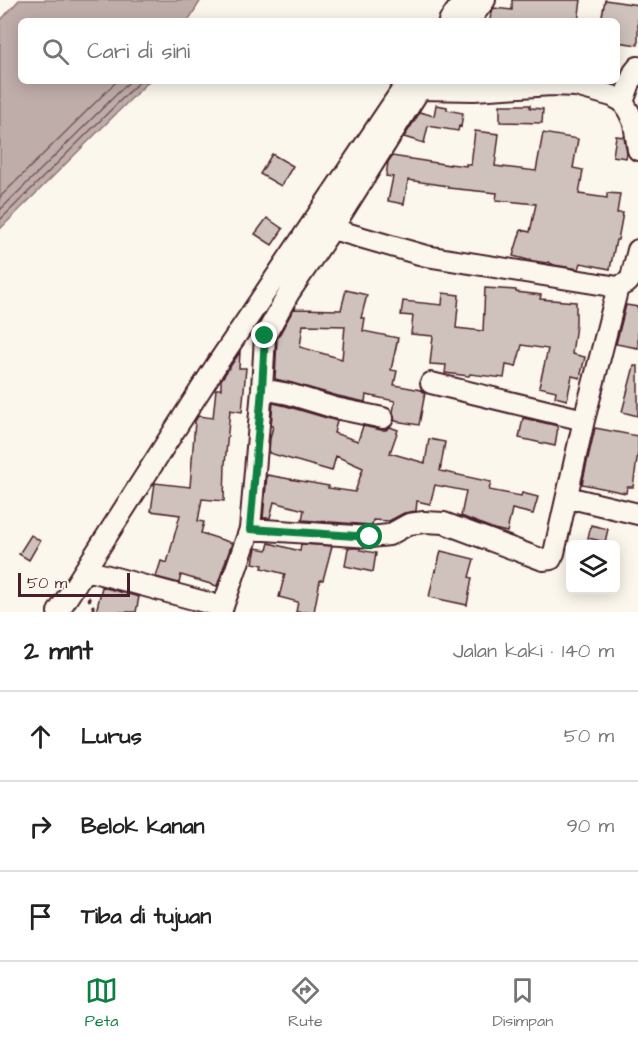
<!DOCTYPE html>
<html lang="id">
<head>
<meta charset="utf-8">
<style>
  :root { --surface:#fff; --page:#f2f2f2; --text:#222; --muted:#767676; --line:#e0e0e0; --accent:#0b8043 }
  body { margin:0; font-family:"Architects Daughter",sans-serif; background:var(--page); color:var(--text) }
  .controls { position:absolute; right:18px; bottom:18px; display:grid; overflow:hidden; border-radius:9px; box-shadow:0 3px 15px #0003 }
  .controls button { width:54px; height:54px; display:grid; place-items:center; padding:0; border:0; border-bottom:2px solid var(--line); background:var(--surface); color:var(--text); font:30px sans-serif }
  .scale { position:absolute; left:18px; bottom:15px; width:112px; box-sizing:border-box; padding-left:6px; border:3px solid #4a1f2b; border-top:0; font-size:16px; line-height:21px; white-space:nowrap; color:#4a1f2b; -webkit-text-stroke:4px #fbf7ec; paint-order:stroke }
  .stop { position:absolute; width:18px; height:18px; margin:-14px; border:4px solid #0b8043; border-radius:50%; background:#fff }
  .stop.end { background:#0b8043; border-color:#fff; box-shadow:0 2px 6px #0008 }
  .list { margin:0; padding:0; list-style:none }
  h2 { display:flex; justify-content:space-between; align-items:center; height:78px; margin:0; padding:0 24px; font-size:26px }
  h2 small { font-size:20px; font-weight:400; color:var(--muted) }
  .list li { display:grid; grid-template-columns:39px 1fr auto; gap:18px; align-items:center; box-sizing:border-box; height:90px; padding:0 24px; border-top:2px solid var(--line) }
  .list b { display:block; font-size:22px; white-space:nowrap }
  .list em { font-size:20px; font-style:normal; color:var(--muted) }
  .icon { flex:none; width:33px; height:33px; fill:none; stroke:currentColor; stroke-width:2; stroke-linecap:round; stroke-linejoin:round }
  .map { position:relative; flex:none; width:638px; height:612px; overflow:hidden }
  .search { position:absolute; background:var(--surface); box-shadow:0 3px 15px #0003; left:18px; right:18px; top:18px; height:66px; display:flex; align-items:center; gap:15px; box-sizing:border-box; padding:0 21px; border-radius:9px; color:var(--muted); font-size:22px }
  .sheet { height:348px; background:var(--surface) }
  nav { display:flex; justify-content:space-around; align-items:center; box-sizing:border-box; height:84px; border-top:2px solid var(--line); background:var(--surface); font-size:16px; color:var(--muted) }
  nav a { display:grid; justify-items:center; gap:3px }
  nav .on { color:var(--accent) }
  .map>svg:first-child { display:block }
</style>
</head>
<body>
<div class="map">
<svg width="638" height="612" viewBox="0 0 638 612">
  <rect width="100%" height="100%" fill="#fbf7ec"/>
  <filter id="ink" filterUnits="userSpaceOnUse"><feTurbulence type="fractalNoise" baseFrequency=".0167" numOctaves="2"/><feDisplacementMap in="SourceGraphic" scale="12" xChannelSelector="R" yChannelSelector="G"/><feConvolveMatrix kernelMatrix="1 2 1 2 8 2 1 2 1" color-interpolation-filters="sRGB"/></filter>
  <g filter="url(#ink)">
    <path fill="#bfadaa" stroke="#907477" stroke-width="1.5" d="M19 0H201L188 21H21V81H149L0 229V21Z"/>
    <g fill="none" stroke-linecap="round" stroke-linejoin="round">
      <path stroke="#79585e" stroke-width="1.5" d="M0 197 117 81
        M0 210 130 81
        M0 220 140 81"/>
    </g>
    <path fill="#cfc2bc" stroke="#4a1f2b" stroke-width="1.5" fill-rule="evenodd" d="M512 0H581L578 21H490L491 12 494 8 512 10Z
      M605 0 638 5V45L617 42V21H601Z
      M436 105 447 107V110L463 113 461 127 459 126 458 131 428 126 424 143 404 137 420 112 434 116Z
      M500 105H530V108L543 109 542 123 500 122Z
      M475 131 499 134 495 166 536 171 543 133 578 139 573 168 583 170 579 194 607 198V193L620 194 617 213H623L618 240H616L610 269 581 263 579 269 554 265 548 262 547 263 528 260 513 256 521 230 530 232 536 204 496 200 497 193 448 188V186L408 180 404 204 388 201 393 177 386 176 388 162 392 156 450 165V164L466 166V164L471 165Z
      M616 136 624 137 627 153 626 158 613 156Z
      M272 154 293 166 281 186 260 174Z
      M267 218 283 229 272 245 255 234Z
      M485 288 516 290V292L541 295 540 299 576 302V325L572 354 585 357 580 378 572 376 567 400 555 397 556 391 539 387 548 349 522 345 516 367 506 365 504 378 470 374 469 376 445 373 446 365 430 364 433 336 411 334 413 316 401 315 403 301 442 305 443 293 459 295 456 328 483 331Z
      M346 290 367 295 361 318H365L363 331 398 338 391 370 397 371 394 385 421 390 425 393 419 425 395 421 393 412 395 401 366 395 365 402 338 396 292 383 275 379 277 339 296 305 295 309 341 310ZM303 325 345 326 342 359 300 347Z
      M626 305 638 307V348L616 344Z
      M240 352 239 368H246L242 412 230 410 225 464 224 501 202 499 198 521 204 522 201 533 232 543 217 586 181 575 179 583 156 577 161 561 167 563 180 515 151 511 155 483 190 487 195 421 198 416 213 418 216 389H221V380Z
      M634 366H638V416L622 412Z
      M273 403 286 406 337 421 334 433 358 441 363 426 381 430H386L390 427 398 430 390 453 425 463 429 439 445 442 440 471 491 482 489 490 521 496 522 493 538 497 533 514 512 509 507 532 494 529 461 516 466 491 435 485 430 504 417 501 416 511 404 513 389 521 373 520 372 525 302 520 304 510 274 502 270 518H263L267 475 329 486 328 488 355 492 363 468 336 456 332 471 269 453 270 439 273 426H271Z
      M523 418 558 426 555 446 519 438Z
      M595 428 638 436V452L633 487H627L626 493 582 484Z
      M591 525 608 529 605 542 588 538Z
      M31 535 40 541 29 560 19 554Z
      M269 543 300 551 301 544 332 546 323 580H320L314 612H296L298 602 279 597 285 574 262 568 263 565 253 563 256 548 267 550Z
      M348 548H360V550L376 553 373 572 345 566Z
      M441 551 474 559 469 577 472 578 467 605 429 597 435 570 436 571Z
      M102 587 139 597 136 612H96Z"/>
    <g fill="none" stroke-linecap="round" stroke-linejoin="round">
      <defs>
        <path id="minor" d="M449 21 464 0
          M469 21 485 0
          M419 89 474 90 552 85 576 86 612 96 623 102 629 112 634 123 638 150
          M623 102 634 72 638 67
          M618 287 628 282 631 278 638 250
          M431 383 584 420
          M262 389 289 394 335 408 383 418
          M567 497 638 514
          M250 529 370 537 389 535 409 524 424 522 444 523 543 560 551 559 554 553 584 420 618 287 426 256 332 229
          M86 570 223 607
          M58 612 217 364 408 81
          M221 612 250 529 262 389 265 336 289 293 332 229 425 81"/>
      </defs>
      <use href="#minor" stroke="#4a1f2b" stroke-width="24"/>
      <path stroke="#4a1f2b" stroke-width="3" stroke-dasharray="4.5 4.5" stroke-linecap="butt" d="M88 597 93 606V612"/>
      <use href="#minor" stroke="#fbf7ec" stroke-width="20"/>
    </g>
  </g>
  <g fill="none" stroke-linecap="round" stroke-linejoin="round" filter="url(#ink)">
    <path stroke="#0b8043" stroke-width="8" d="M265 336 262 389 250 529 370 537"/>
  </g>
</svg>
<div class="controls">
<button><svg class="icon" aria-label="layers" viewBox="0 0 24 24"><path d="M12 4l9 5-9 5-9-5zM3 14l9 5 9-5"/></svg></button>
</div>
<div class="scale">50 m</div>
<div class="stop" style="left:370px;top:537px"></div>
<div class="stop end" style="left:265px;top:336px"></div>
<div class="search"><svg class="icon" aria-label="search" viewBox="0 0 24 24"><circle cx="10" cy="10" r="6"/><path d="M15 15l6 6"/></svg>Cari di sini</div>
</div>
<section class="sheet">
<h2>2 mnt<small>Jalan kaki · 140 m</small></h2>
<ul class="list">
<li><svg class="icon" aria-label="ahead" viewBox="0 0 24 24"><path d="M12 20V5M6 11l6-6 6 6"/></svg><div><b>Lurus</b></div><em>50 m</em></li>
<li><svg class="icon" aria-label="right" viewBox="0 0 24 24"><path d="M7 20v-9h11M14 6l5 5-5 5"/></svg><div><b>Belok kanan</b></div><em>90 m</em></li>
<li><svg class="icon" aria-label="arrive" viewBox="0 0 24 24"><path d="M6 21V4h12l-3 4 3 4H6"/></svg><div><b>Tiba di tujuan</b></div></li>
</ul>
</section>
<nav>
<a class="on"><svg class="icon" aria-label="map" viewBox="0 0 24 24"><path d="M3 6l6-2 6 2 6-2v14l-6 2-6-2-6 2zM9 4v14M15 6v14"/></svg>Peta</a>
<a><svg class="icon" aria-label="directions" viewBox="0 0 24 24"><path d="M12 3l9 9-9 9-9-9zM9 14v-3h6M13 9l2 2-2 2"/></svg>Rute</a>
<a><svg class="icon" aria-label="saved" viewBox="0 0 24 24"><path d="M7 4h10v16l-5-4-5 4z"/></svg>Disimpan</a>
</nav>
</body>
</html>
